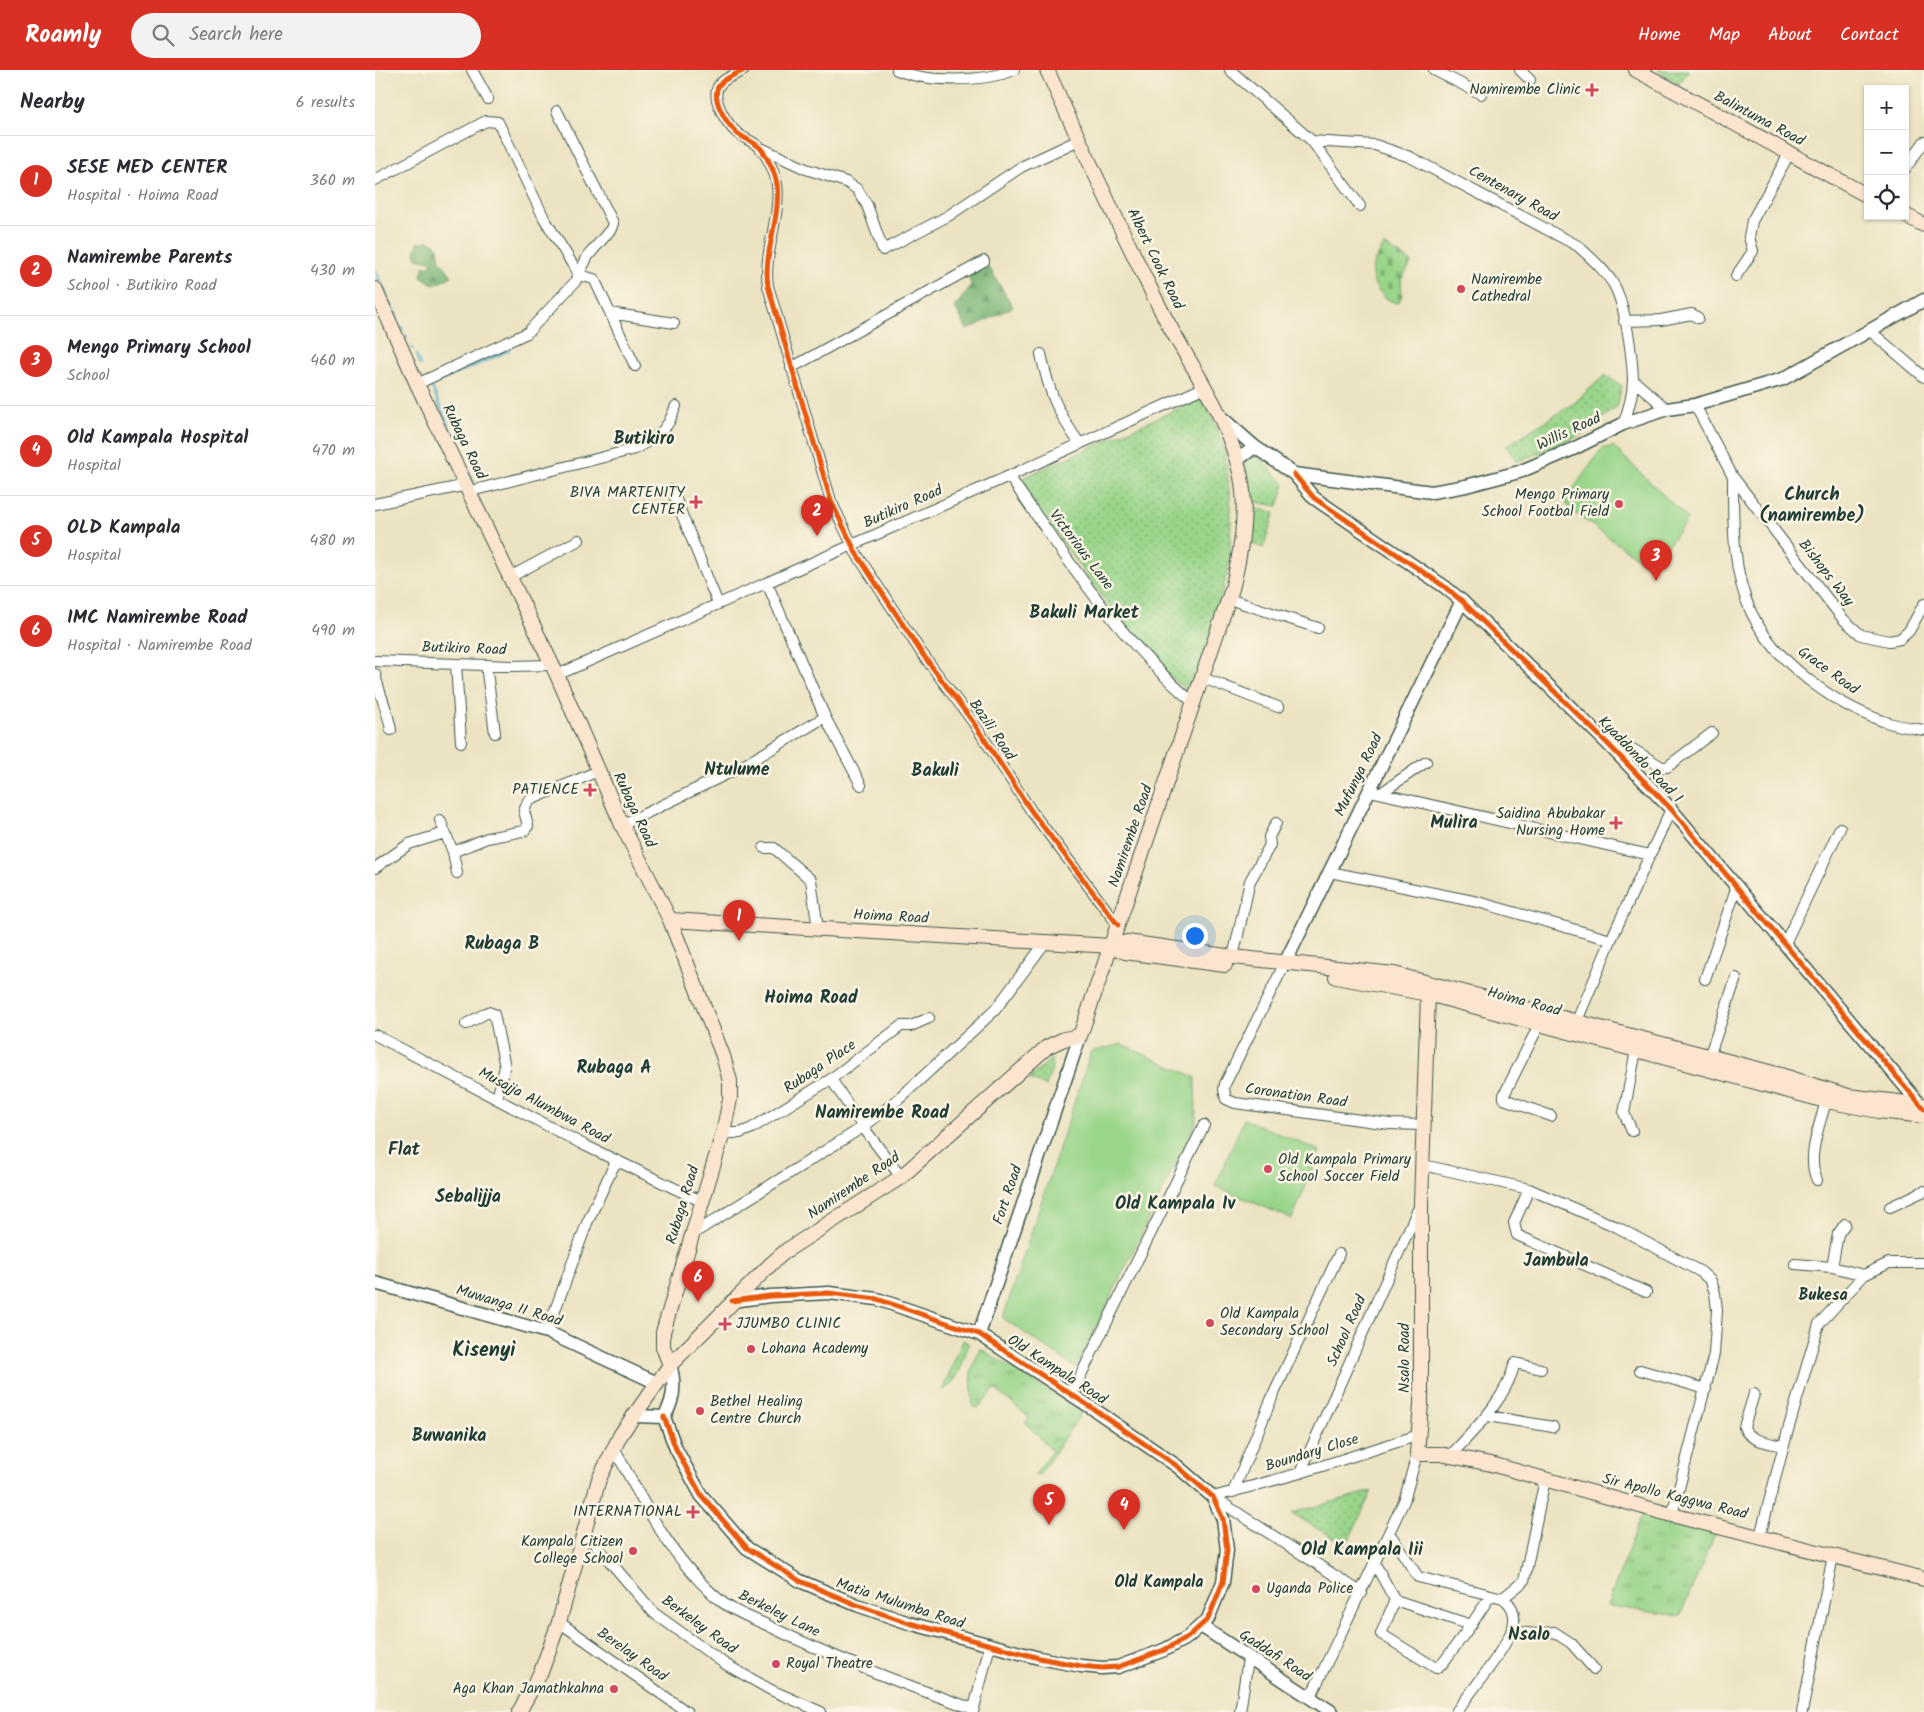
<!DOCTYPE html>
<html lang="en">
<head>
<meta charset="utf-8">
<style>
  :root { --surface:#fff; --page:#f2f2f3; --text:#2b2b33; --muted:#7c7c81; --line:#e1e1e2; --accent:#d93025 }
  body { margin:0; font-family:Kalam,sans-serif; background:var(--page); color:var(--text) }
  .controls { position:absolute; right:15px; top:15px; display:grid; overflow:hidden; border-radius:0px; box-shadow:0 1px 4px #0004 }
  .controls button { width:45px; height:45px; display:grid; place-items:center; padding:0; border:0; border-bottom:1px solid var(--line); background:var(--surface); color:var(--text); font:25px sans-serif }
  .you { position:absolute; left:819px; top:865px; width:18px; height:18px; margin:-12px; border:4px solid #fff; border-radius:50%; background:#1a73e8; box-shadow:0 0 0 8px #1a73e833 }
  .badge { display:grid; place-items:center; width:32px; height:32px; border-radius:50%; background:var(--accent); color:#fff; font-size:16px; font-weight:700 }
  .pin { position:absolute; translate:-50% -41px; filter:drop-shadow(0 1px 2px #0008) }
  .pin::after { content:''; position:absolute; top:26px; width:18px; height:15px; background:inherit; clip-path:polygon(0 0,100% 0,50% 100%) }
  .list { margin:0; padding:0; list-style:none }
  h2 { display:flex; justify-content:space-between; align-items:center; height:65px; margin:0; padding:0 20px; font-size:21px }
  h2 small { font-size:16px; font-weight:400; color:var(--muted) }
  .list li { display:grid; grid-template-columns:32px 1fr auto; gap:15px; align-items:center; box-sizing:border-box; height:90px; padding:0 20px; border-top:1px solid var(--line) }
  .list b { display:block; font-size:19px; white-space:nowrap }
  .list p { margin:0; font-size:16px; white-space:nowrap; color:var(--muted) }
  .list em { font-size:16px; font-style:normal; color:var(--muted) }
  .icon { flex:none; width:28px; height:28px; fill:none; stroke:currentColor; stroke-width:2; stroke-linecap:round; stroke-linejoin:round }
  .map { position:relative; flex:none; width:1549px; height:1642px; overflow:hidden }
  header { display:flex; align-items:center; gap:30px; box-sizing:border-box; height:70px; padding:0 25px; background:var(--accent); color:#fff }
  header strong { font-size:24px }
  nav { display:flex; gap:28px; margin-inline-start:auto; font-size:18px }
  .search { width:350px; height:45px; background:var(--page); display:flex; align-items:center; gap:12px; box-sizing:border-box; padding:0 18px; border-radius:28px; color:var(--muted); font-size:19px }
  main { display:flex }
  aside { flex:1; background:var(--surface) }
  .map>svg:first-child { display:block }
</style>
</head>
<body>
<header>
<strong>Roamly</strong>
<div class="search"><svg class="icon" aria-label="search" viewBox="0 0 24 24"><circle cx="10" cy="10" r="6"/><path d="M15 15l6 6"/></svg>Search here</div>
<nav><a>Home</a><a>Map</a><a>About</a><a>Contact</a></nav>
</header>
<main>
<aside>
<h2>Nearby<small>6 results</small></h2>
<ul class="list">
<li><span class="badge">1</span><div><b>SESE MED CENTER</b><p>Hospital · Hoima Road</p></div><em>360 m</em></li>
<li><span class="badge">2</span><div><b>Namirembe Parents</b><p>School · Butikiro Road</p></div><em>430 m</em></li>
<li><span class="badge">3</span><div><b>Mengo Primary School</b><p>School</p></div><em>460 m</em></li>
<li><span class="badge">4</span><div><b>Old Kampala Hospital</b><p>Hospital</p></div><em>470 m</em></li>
<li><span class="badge">5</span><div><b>OLD Kampala</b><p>Hospital</p></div><em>480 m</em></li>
<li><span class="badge">6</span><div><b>IMC Namirembe Road</b><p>Hospital · Namirembe Road</p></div><em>490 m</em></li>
</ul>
</aside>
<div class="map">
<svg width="1549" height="1642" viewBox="0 0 1549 1642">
  <defs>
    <pattern id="grass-dots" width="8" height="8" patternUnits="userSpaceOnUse" patternTransform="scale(1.25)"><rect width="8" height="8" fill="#99d58a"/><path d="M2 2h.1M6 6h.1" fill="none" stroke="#7cae72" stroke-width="1.8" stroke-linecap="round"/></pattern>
    <pattern id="forest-firs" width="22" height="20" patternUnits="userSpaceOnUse" patternTransform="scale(1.25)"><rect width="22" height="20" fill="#7ab676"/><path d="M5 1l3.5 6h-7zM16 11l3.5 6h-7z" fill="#639562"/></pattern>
    <pattern id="cemetery-stones" width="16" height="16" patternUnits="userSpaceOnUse" patternTransform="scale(1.25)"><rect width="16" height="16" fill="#99d58a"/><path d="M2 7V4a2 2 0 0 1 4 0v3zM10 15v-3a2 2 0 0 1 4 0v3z" fill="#7cae72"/></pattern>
    <pattern id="park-tufts" width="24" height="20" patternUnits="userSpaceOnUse" patternTransform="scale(1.25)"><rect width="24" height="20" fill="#99d58a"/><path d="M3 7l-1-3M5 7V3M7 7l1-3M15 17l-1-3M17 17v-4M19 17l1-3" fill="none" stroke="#7cae72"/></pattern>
  </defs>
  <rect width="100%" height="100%" fill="#fcf5e5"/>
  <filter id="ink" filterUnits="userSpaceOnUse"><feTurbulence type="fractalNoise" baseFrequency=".02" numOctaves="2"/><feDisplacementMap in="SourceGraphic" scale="10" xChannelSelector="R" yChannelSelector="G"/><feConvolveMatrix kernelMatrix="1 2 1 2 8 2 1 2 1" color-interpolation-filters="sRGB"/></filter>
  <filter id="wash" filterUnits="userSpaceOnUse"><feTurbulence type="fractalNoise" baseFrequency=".0096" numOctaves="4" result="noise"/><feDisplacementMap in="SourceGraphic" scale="20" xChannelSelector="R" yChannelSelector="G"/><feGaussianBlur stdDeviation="1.12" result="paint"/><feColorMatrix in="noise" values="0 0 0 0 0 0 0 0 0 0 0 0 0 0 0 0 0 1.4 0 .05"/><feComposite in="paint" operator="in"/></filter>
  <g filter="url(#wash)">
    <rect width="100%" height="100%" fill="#ebe3c1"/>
    <path fill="url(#grass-dots)" stroke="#5c895f" d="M1283 0H1314L1303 15Z
      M1230 305 1247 316 1242 337 1204 366 1142 392 1131 376 1199 333Z
      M829 327 849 376 856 435 855 491 840 550 815 621 802 613 746 553 643 410Z
      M874 386 884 387 910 414 903 436 874 431 869 391Z
      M875 438 900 442 888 478 873 472 876 454Z
      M676 989 677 998 671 1016 654 1009Z
      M997 1421 971 1476 917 1443Z"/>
    <path fill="url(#forest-firs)" stroke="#4c7a55" d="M55 171 63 177 65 190 77 206 59 215 46 206 49 197 57 195 56 191 42 188 40 182 43 173Z
      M609 194 615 199 638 237 592 260 580 237 596 216 594 205Z"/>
    <path fill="url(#cemetery-stones)" stroke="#5c895f" d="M1009 175 1037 192 1026 210 1027 225 1024 232 1021 233C1007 229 993 211 998 196 1000 189 1005 182 1009 175Z"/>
    <path fill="url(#park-tufts)" stroke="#5c895f" d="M588 1270 594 1274C588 1289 584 1314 567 1320Z
      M605 1278 707 1342 665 1404 659 1406 677 1381 650 1352 654 1348 620 1319 603 1338 598 1337 596 1302Z
      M1268 1441 1341 1462 1305 1546 1232 1536Z"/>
    <path fill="#99d58a" stroke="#5c895f" d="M1238 376 1313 449 1276 498 1193 438 1190 430 1227 379Z
      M746 974 820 1007 821 1052 701 1298 628 1248 716 982Z
      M869 1049 945 1081 917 1149 840 1116Z"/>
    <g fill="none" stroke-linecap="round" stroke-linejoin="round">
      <path stroke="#4ca9ca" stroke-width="2.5" d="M0 201 1 202
        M2 205 5 212
        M8 217 11 224
        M15 233 22 247
        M27 257 28 260
        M31 265 32 268
        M37 277 38 279
        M41 285 45 295
        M100 416 56 315 134 280"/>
    </g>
  </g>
  <g filter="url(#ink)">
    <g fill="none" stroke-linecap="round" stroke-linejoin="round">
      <defs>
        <path id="minor" d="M97 0 113 29
          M369 0C362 4 352 7 346 13 333 25 351 53 362 63 369 69 381 72 387 80 393 89 400 103 402 114 406 149 388 182 393 216L456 431 481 483 546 582 598 652 657 742 743 855
          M522 0C553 13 608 12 639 0
          M855 0 937 71 985 136
          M1059 0 1106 24
          M1145 0 1155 10
          M937 71 1000 75 1035 87 1203 176C1216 188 1230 200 1239 215 1251 238 1257 284 1258 309 1258 324 1254 339 1248 354
          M386 78 431 99 471 112 482 119 492 135 508 180 573 146 646 97 704 70
          M1530 99 1549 72
          M0 110 111 51 123 52 169 148 204 205 219 209 222 215 260 296
          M1361 206 1378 181 1374 167 1377 151 1414 84
          M235 243 299 253
          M1249 251 1286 250 1317 244 1323 248
          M1494 260 1549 307
          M666 284C674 322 682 342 705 374
          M416 298 609 191
          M1258 310 1292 339
          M42 314 152 263 200 212 213 186 236 159 238 153 182 41
          M1320 335 1358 407 1468 549 1486 565 1514 571 1525 569 1534 561 1549 534
          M634 406C690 486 744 570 819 633
          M1358 407C1358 451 1357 501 1376 542 1399 591 1458 634 1508 651 1521 656 1536 658 1549 660
          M297 420 343 534
          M96 421 260 379 286 363 294 352 301 336
          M0 434 92 415
          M135 507 204 470
          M392 513 450 647 486 715
          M854 529 943 558
          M0 591 137 596 176 595
          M81 594 86 672
          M111 595 120 663
          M0 604C4 624 13 640 16 660
          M182 605 634 406 830 317
          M828 608 903 637
          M1233 674 1246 672 1287 697H1292L1337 663
          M995 721 1275 785
          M1006 723 1051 692
          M65 750 78 782 82 803
          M247 755 366 697 450 647
          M389 778H399L436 810 443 859
          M78 782 112 768 149 761 153 756 149 741 153 731 223 701
          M0 798 34 774 70 763
          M955 802 1103 832 1236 870
          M1410 873 1465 758
          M858 887 875 811 895 775 894 767 901 753
          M910 893 850 1014 849 1019 851 1029 860 1033 1015 1054 1049 1055
          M1330 909 1362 816
          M1165 953 1129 1025V1029L1176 1046
          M1201 953 1236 870 1296 739
          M91 954 113 942 119 944 130 997 122 1029
          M0 965 209 1075 326 1131
          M1334 987 1361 908
          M456 1009 488 1057 526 1107
          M1257 1061 1249 1043 1261 980
          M348 1063H365L377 1058 456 1009 526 956H536L554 948
          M1048 1095 1154 1119 1242 1157 1326 1202 1336 1211 1340 1223 1342 1240 1339 1284 1297 1445
          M1442 1110C1431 1087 1445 1055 1451 1031
          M1154 1119 1139 1153 1142 1165 1271 1222
          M1515 1137 1549 1121
          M316 1165 488 1057 525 1028 620 940 672 870
          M1420 1194 1457 1197 1489 1205
          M1457 1197 1463 1164 1470 1154
          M172 1262 212 1153 241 1091
          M1265 1300 1331 1319
          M1379 1324 1369 1357C1373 1371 1396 1373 1408 1376
          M696 1325 829 1055
          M1113 1346 1178 1357
          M239 1378C269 1434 297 1491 347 1532 362 1544 381 1549 398 1558 463 1590 530 1615 599 1639
          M1075 1386C1101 1358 1130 1331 1140 1293L1166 1299
          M925 1403 1044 1137
          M858 1422 896 1330 964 1184
          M838 1427 925 1403 1044 1365
          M838 1427 987 1523
          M208 1460 279 1543 350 1594 396 1620 446 1642
          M1015 1464 1043 1507 1128 1528C1136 1534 1140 1541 1139 1551 1138 1571 1094 1624 1081 1642
          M1385 1466 1413 1360 1444 1254 1489 1205 1514 1193H1549
          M1000 1494 1020 1530 1096 1555 1116 1525
          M1128 1528 1149 1511 1170 1409
          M1020 1530 1006 1564 1061 1598 1068 1593 1096 1555
          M184 1552 312 1642
          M1137 1561 1160 1564 1179 1562 1196 1573 1219 1599
          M935 1628 1029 1431 1042 1384
          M598 1642 615 1575
          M865 1642 873 1589
          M1427 1642 1458 1486"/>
        <path id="tertiary" d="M848 349 880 377 919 404 1057 422 1091 416 1144 402 1198 379 1248 354 1292 339 1320 335 1408 309 1549 230
          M862 390 880 377
          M919 404 939 428 1070 517 1087 531 1233 674 1296 739 1549 1039
          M910 893 1087 531
          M0 1213 172 1262 282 1313
          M604 1264 705 966
          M258 1346 289 1347
          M289 1347 301 1379 326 1425 372 1478 425 1511 482 1535 534 1553 664 1588 706 1596 727 1598 743 1597 789 1580 813 1567 833 1549 848 1512 852 1480 848 1449 838 1427 802 1396 717 1338 604 1264 502 1229 454 1223 395 1226 357 1231
          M289 1347C299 1331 301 1314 295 1295
          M826 1556 957 1642"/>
        <path id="secondary" d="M1261 0 1493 126
          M1530 145 1549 155
          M0 219 42 314 182 605 247 755 295 850 348 986 355 1011V1029L348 1063 288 1262V1277L295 1295
          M295 850 736 876 752 872 858 887 1019 904 1402 1004 1473 1026 1549 1035
          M736 876 750 882 850 895
          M961 907 1053 924 1451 1031 1504 1041 1549 1046
          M1053 924 1046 1132V1334L1042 1384H1065L1116 1394 1297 1445 1549 1509
          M144 1642 166 1602 184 1552 224 1409 246 1364 295 1295 397 1193 412 1180 526 1107 672 977 689 969 705 966 857 519C866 483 873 443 866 407 853 344 814 295 786 240 746 161 709 81 672 0"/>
      </defs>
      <use href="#minor" stroke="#3e5649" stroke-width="12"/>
      <use href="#tertiary" stroke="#3e5649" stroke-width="15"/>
      <use href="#secondary" stroke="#3e5649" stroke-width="16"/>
      <use href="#minor" stroke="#fff" stroke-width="10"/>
      <use href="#tertiary" stroke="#fff" stroke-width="12"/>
      <use href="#secondary" stroke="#fce5cf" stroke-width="14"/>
      <defs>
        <path id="cycleway" d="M369 0C362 4 352 7 346 13 333 25 351 53 362 63 369 69 381 72 387 80 393 89 400 103 402 114 406 149 388 182 393 216L456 431 481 483 546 582 598 652 657 742 743 855
          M919 404 939 428 1070 517 1087 531 1233 674 1296 739 1549 1039
          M289 1347 301 1379 326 1425 372 1478 425 1511 482 1535 534 1553 664 1588 706 1596 727 1598 743 1597 789 1580 813 1567 833 1549 848 1512 852 1480 848 1449 838 1427 802 1396 717 1338 604 1264 502 1229 454 1223 395 1226 357 1231"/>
      </defs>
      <use href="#cycleway" stroke="#fcf5e5" stroke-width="8"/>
      <use href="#cycleway" stroke="#e8590c" stroke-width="5"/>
    </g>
  </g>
  <g fill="#d1495b" stroke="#fcf5e5" stroke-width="2">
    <path d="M1214.5 12.5h5v5h5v5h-5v5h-5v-5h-5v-5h5z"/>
    <circle cx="1086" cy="219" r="5"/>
    <path d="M318.5 424.5h5v5h5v5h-5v5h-5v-5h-5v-5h5z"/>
    <circle cx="1244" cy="434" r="5"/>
    <path d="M212.5 712.5h5v5h5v5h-5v5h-5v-5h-5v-5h5z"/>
    <path d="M1238.5 745.5h5v5h5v5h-5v5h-5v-5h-5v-5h5z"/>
    <circle cx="893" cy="1099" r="5"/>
    <circle cx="835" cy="1253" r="5"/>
    <path d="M347.5 1246.5h5v5h5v5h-5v5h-5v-5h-5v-5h5z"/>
    <circle cx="376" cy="1279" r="5"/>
    <circle cx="325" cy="1341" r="5"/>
    <path d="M315.5 1434.5h5v5h5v5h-5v5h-5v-5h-5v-5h5z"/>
    <circle cx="258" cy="1481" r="5"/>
    <circle cx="881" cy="1519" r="5"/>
    <circle cx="401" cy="1594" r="5"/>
    <circle cx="239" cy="1619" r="5"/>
  </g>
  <g text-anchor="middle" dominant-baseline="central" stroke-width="5" stroke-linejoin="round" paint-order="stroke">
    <g font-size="15" fill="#1f3d34" stroke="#fcf5e5" text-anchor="end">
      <text x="1206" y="20">Namirembe Clinic</text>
      <text x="1096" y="210" text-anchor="start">Namirembe<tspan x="1096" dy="17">Cathedral</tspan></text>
      <text x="310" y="423">BIVA MARTENITY<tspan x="310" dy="17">CENTER</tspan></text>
      <text x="1234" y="425">Mengo Primary<tspan x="1234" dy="17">School Footbal Field</tspan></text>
      <text x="204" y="720">PATIENCE</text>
      <text x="1230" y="744">Saidina Abubakar<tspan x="1230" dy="17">Nursing Home</tspan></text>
      <text x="903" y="1090" text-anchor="start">Old Kampala Primary<tspan x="903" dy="17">School Soccer Field</tspan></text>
      <text x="845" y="1244" text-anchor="start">Old Kampala<tspan x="845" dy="17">Secondary School</tspan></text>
      <text x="361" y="1254" text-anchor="start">JJUMBO CLINIC</text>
      <text x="386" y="1279" text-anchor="start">Lohana Academy</text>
      <text x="335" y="1332" text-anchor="start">Bethel Healing<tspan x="335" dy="17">Centre Church</tspan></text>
      <text x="307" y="1442">INTERNATIONAL</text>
      <text x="248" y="1472">Kampala Citizen<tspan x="248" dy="17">College School</tspan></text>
      <text x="891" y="1519" text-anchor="start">Uganda Police</text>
      <text x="411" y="1594" text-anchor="start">Royal Theatre</text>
      <text x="229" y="1619">Aga Khan Jamathkahna</text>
    </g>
    <g font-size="15" fill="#1f3d34" stroke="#fcf5e5">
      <text transform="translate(1384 49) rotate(28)">Balintuma Road</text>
      <text transform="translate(1138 124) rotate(29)">Centenary Road</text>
      <text transform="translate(780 189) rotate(64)">Albert Cook Road</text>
      <text transform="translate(1194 362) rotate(-25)">Willis Road</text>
      <text transform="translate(89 372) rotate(64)">Rubaga Road</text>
      <text transform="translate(528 437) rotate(-24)">Butikiro Road</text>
      <text transform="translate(706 480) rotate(53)">Victorious Lane</text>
      <text transform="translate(1451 503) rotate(52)">Bishops Way</text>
      <text transform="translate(89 579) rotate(2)">Butikiro Road</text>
      <text transform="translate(1453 601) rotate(36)">Grace Road</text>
      <text transform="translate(617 660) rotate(56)">Bazili Road</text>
      <text transform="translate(1265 690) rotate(46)">Kyaddondo Road 1</text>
      <text transform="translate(984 705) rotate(-64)">Mufunya Road</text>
      <text transform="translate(259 740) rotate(65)">Rubaga Road</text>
      <text transform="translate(756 766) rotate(-71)">Namirembe Road</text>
      <text transform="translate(516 847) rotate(3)">Hoima Road</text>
      <text transform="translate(1149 932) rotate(15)">Hoima Road</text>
      <text transform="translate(445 997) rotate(-34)">Rubaga Place</text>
      <text transform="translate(921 1026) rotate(8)">Coronation Road</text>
      <text transform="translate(169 1036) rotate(28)">Musajja Alumbwa Road</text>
      <text transform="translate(479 1116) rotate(-34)">Namirembe Road</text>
      <text transform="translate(633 1125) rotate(-71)">Fort Road</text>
      <text transform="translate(308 1135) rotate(-73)">Rubaga Road</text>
      <text transform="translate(134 1236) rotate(17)">Muwanga II Road</text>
      <text transform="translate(972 1261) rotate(-66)">School Road</text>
      <text transform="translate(1030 1288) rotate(-90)">Nsalo Road</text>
      <text transform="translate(682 1300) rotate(33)">Old Kampala Road</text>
      <text transform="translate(937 1383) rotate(-17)">Boundary Close</text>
      <text transform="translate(1300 1427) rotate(14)">Sir Apollo Kaggwa Road</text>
      <text transform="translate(525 1534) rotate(18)">Matia Mulumba Road</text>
      <text transform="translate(404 1544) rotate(26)">Berkeley Lane</text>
      <text transform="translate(324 1555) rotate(36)">Berkeley Road</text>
      <text transform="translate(257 1585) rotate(35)">Berelay Road</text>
      <text transform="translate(900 1586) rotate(33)">Gaddafi Road</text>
    </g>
    <g font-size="16" font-weight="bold" fill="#1f3d34" stroke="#fcf5e5">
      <text x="1448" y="1225">Bukesa</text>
      <text x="784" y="1512">Old Kampala</text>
    </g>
    <g font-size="18" font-weight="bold" fill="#1f3d34" stroke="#fcf5e5">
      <text x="269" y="369">Butikiro</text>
      <text x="1437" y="425">Church<tspan x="1437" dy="21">(namirembe)</tspan></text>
      <text x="709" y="543">Bakuli Market</text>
      <text x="362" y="700">Ntulume</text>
      <text x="560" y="701">Bakuli</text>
      <text x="1079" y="753">Mulira</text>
      <text x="127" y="874">Rubaga B</text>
      <text x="436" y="928">Hoima Road</text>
      <text x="239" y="998">Rubaga A</text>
      <text x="507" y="1043">Namirembe Road</text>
      <text x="29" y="1080">Flat</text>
      <text x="93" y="1127">Sebalijja</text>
      <text x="800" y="1134">Old Kampala Iv</text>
      <text x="1181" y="1191">Jambula</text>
      <text x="74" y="1366">Buwanika</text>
      <text x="987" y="1480">Old Kampala Iii</text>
      <text x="1154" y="1565">Nsalo</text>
    </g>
    <g font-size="20" font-weight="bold" fill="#1f3d34" stroke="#fcf5e5">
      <text x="109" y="1281">Kisenyi</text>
    </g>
  </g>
</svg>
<div class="controls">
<button>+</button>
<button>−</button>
<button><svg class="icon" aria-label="locate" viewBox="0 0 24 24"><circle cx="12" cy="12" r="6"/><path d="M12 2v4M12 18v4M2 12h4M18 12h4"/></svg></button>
</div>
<div class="you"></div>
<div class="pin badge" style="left:364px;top:871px">1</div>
<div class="pin badge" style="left:442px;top:466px">2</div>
<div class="pin badge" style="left:1281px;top:511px">3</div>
<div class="pin badge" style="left:749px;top:1460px">4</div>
<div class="pin badge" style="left:674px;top:1455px">5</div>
<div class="pin badge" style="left:323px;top:1232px">6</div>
</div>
</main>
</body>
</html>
